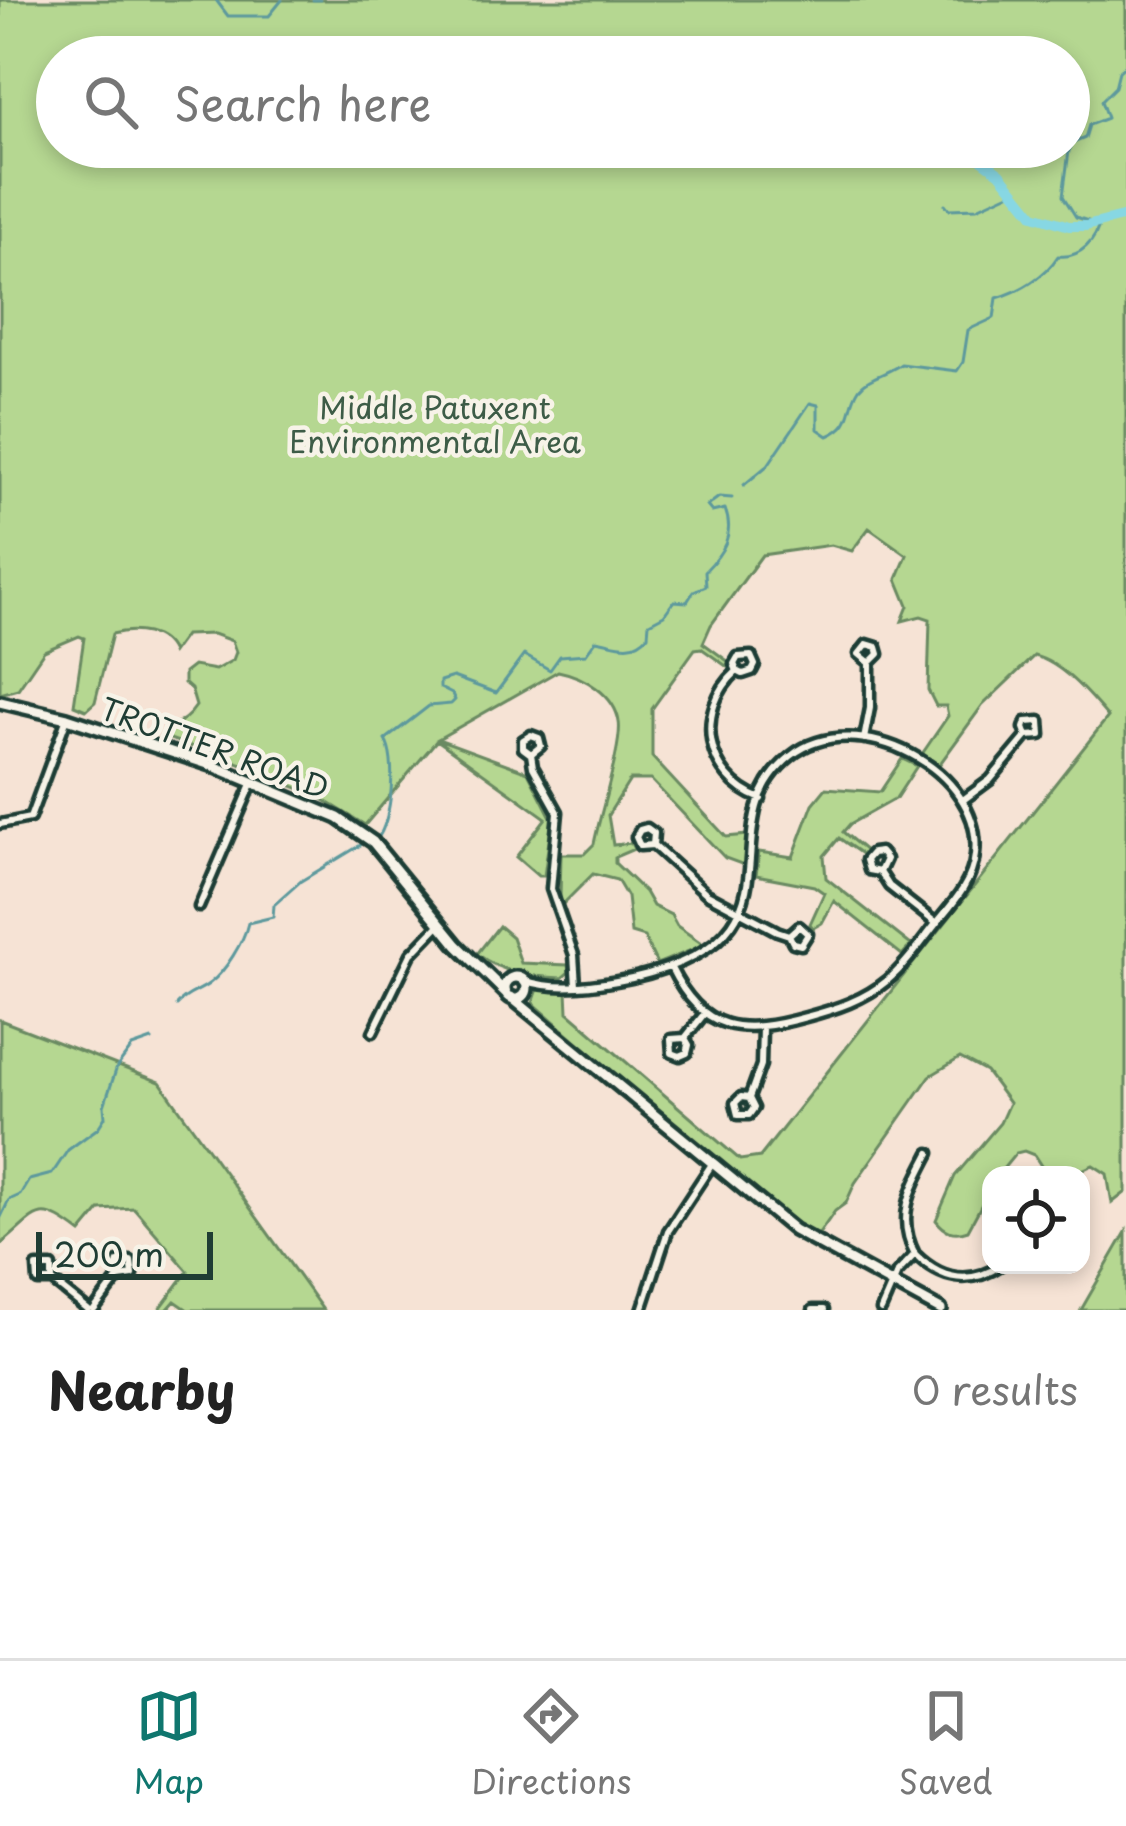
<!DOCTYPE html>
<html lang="en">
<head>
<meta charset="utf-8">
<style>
  :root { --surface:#fff; --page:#f6f6f6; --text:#222; --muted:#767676; --line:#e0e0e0; --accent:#0f766e }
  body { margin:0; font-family:"Playpen Sans",sans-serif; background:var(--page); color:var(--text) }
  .controls { position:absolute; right:36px; bottom:36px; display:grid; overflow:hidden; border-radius:24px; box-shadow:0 6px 18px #0003 }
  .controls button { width:108px; height:108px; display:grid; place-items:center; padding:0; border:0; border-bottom:3px solid var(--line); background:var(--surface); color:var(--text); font:60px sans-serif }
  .scale { position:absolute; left:36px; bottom:30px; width:177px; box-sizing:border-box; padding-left:12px; border:6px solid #1f3d34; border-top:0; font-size:33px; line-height:42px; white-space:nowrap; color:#1f3d34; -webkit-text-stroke:9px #f7f3e8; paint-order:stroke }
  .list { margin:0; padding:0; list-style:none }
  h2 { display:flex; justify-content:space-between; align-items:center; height:156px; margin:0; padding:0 48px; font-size:51px }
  h2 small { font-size:39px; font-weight:400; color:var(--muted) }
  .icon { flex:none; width:66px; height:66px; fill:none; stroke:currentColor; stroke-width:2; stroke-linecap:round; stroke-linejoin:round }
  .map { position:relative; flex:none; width:1126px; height:1310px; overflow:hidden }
  .search { position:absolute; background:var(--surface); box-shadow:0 6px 18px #0003; left:36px; right:36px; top:36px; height:132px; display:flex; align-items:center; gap:30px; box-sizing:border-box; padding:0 42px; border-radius:66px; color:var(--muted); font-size:45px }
  .sheet { height:348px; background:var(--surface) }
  nav { display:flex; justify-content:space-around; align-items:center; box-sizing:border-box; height:168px; border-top:3px solid var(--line); background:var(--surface); font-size:33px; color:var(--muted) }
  nav a { display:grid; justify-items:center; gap:6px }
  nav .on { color:var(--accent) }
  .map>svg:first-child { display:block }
</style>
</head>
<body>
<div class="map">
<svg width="1126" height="1310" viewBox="0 0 1126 1310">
  <rect width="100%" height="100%" fill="#f6e3d5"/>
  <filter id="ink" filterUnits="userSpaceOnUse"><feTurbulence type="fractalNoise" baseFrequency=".00833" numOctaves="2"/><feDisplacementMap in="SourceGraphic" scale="24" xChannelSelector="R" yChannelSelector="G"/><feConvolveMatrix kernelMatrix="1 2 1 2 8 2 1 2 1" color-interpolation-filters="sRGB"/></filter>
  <g filter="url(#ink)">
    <path fill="#b5d791" stroke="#6a8a62" stroke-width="3" fill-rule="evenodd" d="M0 0H1126V1192L1112 1203 1107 1174 1093 1165 1071 1175H1047L1034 1155 1024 1151 1016 1153 998 1175H991V1187L968 1230C954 1235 945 1232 936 1220L955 1176 1000 1123 1009 1103 986 1072 960 1058 930 1076 855 1183 846 1203 835 1211 816 1238 701 1149 533 1003 538 989 567 991 568 1012 740 1160 760 1157 1108 717C1089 695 1062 663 1034 656L982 706 939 765 922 754 948 716 946 706H936L928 690 930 619 921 616 902 621 908 606 897 579 907 555 869 528 852 551 831 545 762 555 711 625 703 643 729 662V668L701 648 695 649 652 709V757L726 837 748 835 744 865 725 858 651 780H630L608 815 613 845 631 843 634 849 615 857V863L645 892 653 906 671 915 677 926 704 945 657 964 644 937 631 933 627 897 617 880 593 874 562 905 560 898 561 854H584L594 844C599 817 623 743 619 722 615 695 584 676 558 671L438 739 528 772 552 819 544 876H538L516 857 546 818 437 740 365 825 316 795 269 777V773L161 736C171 722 182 727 196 706L191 689 184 683V673L193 666 215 670 233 660 236 652 232 641 213 634 185 635 172 653C163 631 134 628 112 634L95 702 86 710 74 705 84 638 79 636 44 651 18 689 0 694ZM57 57H1069V147H57Z
      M902 759 917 766 896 798 850 824 843 832 866 851 863 855 839 838 824 856 826 878 911 945 902 955 834 901 822 923 813 928 810 924 824 893 814 886 756 875 759 852 793 857 813 804 826 788 880 792Z
      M499 926 512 937 521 963 568 965 569 972 562 978C531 977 502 973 477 954Z
      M0 1020 160 1082 323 1310H188L175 1301 167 1310H159L188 1271 134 1208 100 1210 81 1233C37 1200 40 1213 0 1245Z
      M1126 1232V1310H1081Z"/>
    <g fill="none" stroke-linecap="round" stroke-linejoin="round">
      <path stroke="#5d999d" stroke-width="3" d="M216 0 228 16H269L282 0
        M313 0H320
        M945 204 949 209 977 208 1016 190
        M1094 223 1076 217 1063 196 1069 151 1073 143 1085 138 1089 125 1107 118 1101 101 1115 87 1119 71 1126 65
        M744 485 768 465 810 403 818 405V429L828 436C856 424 846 408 859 389 868 377 889 373 901 364L957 371 963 362 968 330 994 318 997 298C1019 292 1045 277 1058 256 1080 259 1097 240 1100 220
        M377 839C392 822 397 758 385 740L429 706 451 704 455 700 452 694 440 688V681L453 677 496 693 524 655 550 670 560 656 586 654 596 640C616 643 632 653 648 635L649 623 664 615 674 601 687 602 694 591 706 586 705 571C723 553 735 535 725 509L712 512 707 506 719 497 732 498
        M177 1005C188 992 199 992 210 983 225 972 244 941 248 923L273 917 274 905 301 881 364 843
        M0 1219 9 1200 20 1195 29 1180 52 1174 68 1150 98 1128 105 1117 104 1106 117 1067 132 1047 152 1040"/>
      <path stroke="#87d7e3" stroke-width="10" d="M964 147 1000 173 1034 215 1069 226H1086L1126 216"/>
      <defs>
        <path id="street" d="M737 671 743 674 752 671 755 665 751 656 738 657 734 664 737 671C693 711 705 778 761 799
          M864 739 870 708V663L879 654 877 647 867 644 859 654 870 663
          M531 754 541 746 539 738 531 735 523 740V748L531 754 533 767 558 812 551 889 574 955 576 985
          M963 800 990 780 1027 736 1024 728 1026 722 1040 721 1041 735 1027 736
          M0 824 30 818 67 718
          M653 845 654 833 647 828 640 830 636 837 640 846 653 845 707 894 777 931 789 935 799 926 808 934 801 945 793 943 789 935
          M880 872 886 859 880 852 872 853 866 860 869 870 880 872 889 886 936 923
          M199 907 252 784
          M524 980C556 992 599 985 632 978 819 934 702 828 791 756 856 704 985 770 975 855 972 884 952 904 935 925 920 944 906 965 888 980 864 1000 836 1009 806 1017 741 1035 703 1033 671 968
          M373 1032 411 954 440 924
          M685 1038 671 1039 672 1053 680 1056 687 1053 689 1045 685 1038 704 1014
          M749 1098 741 1097 735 1103 738 1115H749L754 1108 749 1098 761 1065 762 1028
          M915 1254C941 1280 970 1286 1001 1265
          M52 1281V1267H37L38 1281H52L88 1310
          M94 1310 119 1277 133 1275 131 1261 118 1262 115 1271 119 1277
          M642 1310 668 1231 712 1164
          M813 1310H824
          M881 1310 897 1273 915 1254C895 1216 912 1188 930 1153"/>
        <path id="secondary" d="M0 702 67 718 211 765 338 818 373 842 457 945 506 993
          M505 988a11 11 0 1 1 22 0a11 11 0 1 1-22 0Z
          M511 997 794 1230 941 1310"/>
      </defs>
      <use href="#street" stroke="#1f3d34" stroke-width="15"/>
      <use href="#secondary" stroke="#1f3d34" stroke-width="18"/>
      <use href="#street" stroke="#f7f3e8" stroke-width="6"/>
      <use href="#secondary" stroke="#f7f3e8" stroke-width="9"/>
    </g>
  </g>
  <g text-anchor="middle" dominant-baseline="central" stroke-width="9" stroke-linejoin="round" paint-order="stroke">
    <g font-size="30" fill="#3d5c47" stroke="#f7f3e8">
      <text x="435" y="406">Middle Patuxent<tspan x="435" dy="34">Environmental Area</tspan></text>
    </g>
    <g font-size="30" fill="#1f3d34" stroke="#f7f3e8">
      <text transform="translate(215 747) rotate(20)">TROTTER ROAD</text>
    </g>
  </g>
</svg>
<div class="controls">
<button><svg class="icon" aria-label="locate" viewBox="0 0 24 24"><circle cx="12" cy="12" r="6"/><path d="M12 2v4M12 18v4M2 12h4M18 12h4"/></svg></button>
</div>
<div class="scale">200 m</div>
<div class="search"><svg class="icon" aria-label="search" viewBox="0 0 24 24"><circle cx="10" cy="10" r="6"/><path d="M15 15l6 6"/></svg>Search here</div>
</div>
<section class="sheet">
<h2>Nearby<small>0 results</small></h2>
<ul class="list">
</ul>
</section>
<nav>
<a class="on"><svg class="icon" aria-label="map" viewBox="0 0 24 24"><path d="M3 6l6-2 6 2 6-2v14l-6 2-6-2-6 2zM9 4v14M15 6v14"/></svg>Map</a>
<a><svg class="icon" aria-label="directions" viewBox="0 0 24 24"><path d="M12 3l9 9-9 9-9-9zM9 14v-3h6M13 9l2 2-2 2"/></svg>Directions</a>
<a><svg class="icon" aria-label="saved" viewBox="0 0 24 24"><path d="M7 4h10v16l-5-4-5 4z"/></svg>Saved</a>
</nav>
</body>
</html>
